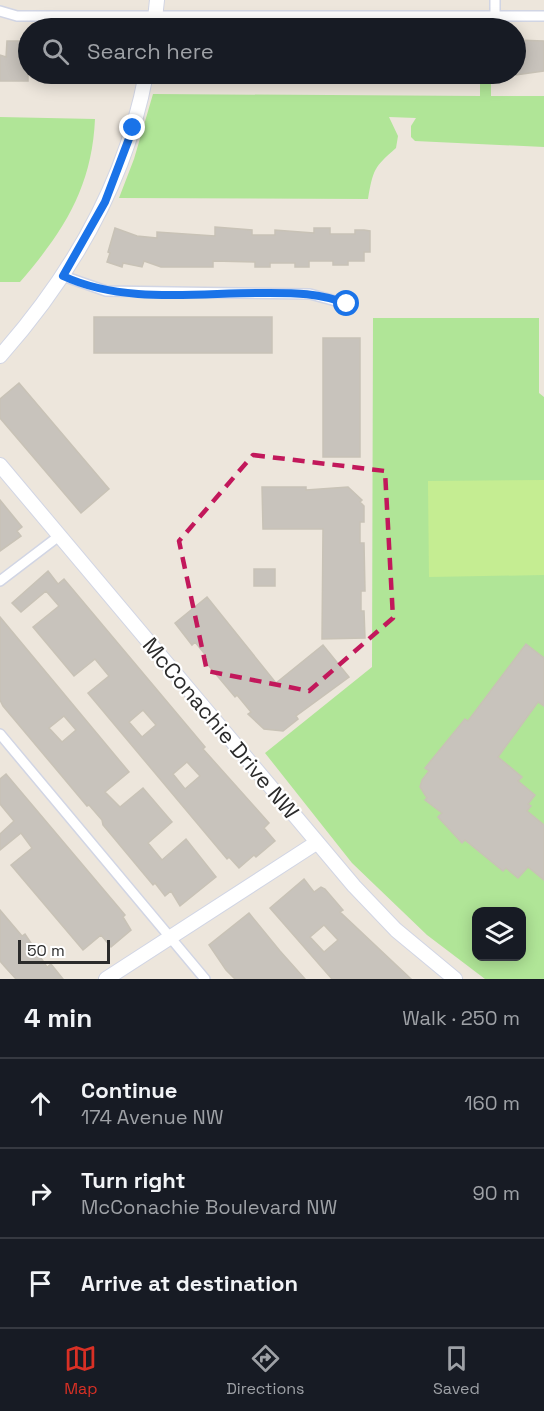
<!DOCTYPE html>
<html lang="en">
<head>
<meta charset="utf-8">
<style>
  :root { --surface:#171b24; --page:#242831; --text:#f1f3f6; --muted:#9ea1a6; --line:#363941; --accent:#d93025 }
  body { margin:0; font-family:"Space Grotesk",sans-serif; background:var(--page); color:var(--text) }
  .controls { position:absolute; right:18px; bottom:18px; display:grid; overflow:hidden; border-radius:12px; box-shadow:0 3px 15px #0003 }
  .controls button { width:54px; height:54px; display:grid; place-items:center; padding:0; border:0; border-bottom:2px solid var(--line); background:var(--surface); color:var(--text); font:30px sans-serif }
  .scale { position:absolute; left:18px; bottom:15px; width:92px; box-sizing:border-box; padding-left:6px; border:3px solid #2b2b2b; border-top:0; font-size:16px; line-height:21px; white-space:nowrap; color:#2b2b2b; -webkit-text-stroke:4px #fff; paint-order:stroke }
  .stop { position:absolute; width:18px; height:18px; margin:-14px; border:4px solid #1a73e8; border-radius:50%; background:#fff }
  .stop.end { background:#1a73e8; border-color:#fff; box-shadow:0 2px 6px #0008 }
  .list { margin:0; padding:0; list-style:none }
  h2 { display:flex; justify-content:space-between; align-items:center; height:78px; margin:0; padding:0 24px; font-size:26px }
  h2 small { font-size:20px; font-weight:400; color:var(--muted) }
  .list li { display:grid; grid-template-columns:39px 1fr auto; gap:18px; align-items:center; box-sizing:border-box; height:90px; padding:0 24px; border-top:2px solid var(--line) }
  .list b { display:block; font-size:22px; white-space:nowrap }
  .list p { margin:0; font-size:20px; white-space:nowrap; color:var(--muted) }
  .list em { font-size:20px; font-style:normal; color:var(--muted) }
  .icon { flex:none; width:33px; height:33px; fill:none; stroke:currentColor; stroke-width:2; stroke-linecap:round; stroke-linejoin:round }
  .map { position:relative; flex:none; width:544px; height:979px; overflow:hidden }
  .search { position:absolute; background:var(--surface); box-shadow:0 3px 15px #0003; left:18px; right:18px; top:18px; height:66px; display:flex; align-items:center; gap:15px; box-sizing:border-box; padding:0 21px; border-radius:33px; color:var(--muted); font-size:22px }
  .sheet { height:348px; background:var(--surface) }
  nav { display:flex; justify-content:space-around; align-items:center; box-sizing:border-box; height:84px; border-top:2px solid var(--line); background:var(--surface); font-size:16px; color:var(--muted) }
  nav a { display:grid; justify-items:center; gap:3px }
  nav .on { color:var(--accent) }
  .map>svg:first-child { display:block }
</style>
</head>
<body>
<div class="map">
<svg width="544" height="979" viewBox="0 0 544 979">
  <rect width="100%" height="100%" fill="#ede6dc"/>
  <path fill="#b0e597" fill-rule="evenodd" d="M480 74H491V96H544V147L415 141 411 137V126L416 118 389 117 398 136 396 148C374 167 373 170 368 199L119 198 134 159 153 94 480 96Z
    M0 117 95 119C92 187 64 231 20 282H0Z
    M373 318H539V393L544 397V979H485L427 935 352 863 265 753 372 667ZM476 912H522V956H476Z"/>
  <path fill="#c5ed92" d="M544 480V575L429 577 428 481Z"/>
  <path fill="#c8c3bc" stroke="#c8c2b6" stroke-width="1.5" fill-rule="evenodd" d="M516 40 544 41V71L516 75Z
    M7 41H28V81H0V55L6 57Z
    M215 227 252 230V235H275V230L314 233V228H330V234H355V230H364L370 231V252H364V261H348V265H333V261H309V267H295V263H270V267H255V262L213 261V267H161L144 261 142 267 123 263 122 267 107 262 110 253 108 252 115 228 137 236 157 238V232L215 236Z
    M94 317H272V353H94Z
    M323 338H360V457H323Z
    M19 383 109 489 81 513 0 418V399Z
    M262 487H306V490L348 487 362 500 360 502 364 506V522H360V543H364L365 591H361V611H364L365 638 322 639 323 529H263Z
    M0 500 22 527 17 531 21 536 0 551Z
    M254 569H275V586H254Z
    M48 571 58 584 64 579 205 747 203 749 269 823 264 828 275 841 256 857 254 855 239 868 229 857 227 859 88 693 109 676 95 659 74 676 33 627 59 606 46 591 21 612 12 603ZM143 710 156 725 142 737 129 722ZM187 762 200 776 185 789 173 774Z
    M207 597 276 683 323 645 349 677 296 716 298 719 283 731 264 729 248 714 251 712 237 695 235 697 204 660 208 658 195 642 192 645 175 623Z
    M0 617 129 772 105 792 120 807 143 788 172 822 148 843 162 860 186 839 216 877 180 906 171 891 165 896 155 883 153 885 103 825 102 820 89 805 87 806 3 706 0 700ZM64 716 76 730 62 742 49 728Z
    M526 644 544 658V706L538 702 498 757 522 777 518 781 535 795 528 804 531 806 527 811 544 825V880L528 867 518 878 506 868 503 871 465 840 462 843 438 817 442 813 425 800 427 798 420 787 422 780 429 771 425 768 465 719 468 721Z
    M6 774 125 915 123 917 131 930 111 947 101 935 83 950 11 865 32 848 21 833 0 850V834L14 821 0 804V779Z
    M304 879 314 892 321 887 325 889 343 910 340 912 411 979H332L270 908ZM324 925 338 940 324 952 310 937Z
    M0 910 22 936 25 934 47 967 51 964 63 979H16L6 968 0 961Z
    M249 913 280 951 305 979H235L226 970 209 945Z"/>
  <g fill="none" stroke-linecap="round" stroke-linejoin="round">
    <defs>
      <path id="street" d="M495 0V15
        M0 11 17 16H544
        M63 276 106 291 310 294 347 304
        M0 581 59 536
        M0 734 205 979"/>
      <path id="secondary" d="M154 28 157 0
        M0 356C72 275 126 181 146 74
        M0 465 354 886 396 930 455 979
        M106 979 316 843"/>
    </defs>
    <use href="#street" stroke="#d1d5e4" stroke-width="12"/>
    <use href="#secondary" stroke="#d1d5e4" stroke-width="16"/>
    <use href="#street" stroke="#fff" stroke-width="9"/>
    <use href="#secondary" stroke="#fff" stroke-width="14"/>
  </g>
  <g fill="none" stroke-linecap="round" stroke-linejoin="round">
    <path stroke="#1a73e8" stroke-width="8" d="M133 128 105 202 63 276C123 304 196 293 260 293 290 293 318 292 347 304"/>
  </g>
  <path fill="none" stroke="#c2185b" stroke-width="4.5" stroke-dasharray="12 8" stroke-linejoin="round" d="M253 455 385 471 393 618 309 691 207 671 179 541Z"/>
  <g text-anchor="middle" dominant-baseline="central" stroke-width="4.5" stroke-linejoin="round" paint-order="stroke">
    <g font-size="22" fill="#2b2b2b" stroke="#fff">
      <text transform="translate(221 728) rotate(50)">McConachie Drive NW</text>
    </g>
  </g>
</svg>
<div class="controls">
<button><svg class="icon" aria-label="layers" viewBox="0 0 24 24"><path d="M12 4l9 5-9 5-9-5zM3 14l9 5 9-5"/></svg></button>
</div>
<div class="scale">50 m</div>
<div class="stop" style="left:347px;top:304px"></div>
<div class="stop end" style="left:133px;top:128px"></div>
<div class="search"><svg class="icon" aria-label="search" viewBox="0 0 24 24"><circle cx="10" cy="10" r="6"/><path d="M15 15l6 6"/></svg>Search here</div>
</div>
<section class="sheet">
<h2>4 min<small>Walk · 250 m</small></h2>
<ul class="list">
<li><svg class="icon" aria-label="ahead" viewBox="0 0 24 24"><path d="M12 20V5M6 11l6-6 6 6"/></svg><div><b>Continue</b><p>174 Avenue NW</p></div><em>160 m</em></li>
<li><svg class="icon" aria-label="right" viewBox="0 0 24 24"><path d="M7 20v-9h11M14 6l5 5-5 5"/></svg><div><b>Turn right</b><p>McConachie Boulevard NW</p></div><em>90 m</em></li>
<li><svg class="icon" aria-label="arrive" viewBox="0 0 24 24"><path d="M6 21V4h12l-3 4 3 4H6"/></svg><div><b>Arrive at destination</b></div></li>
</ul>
</section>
<nav>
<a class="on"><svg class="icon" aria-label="map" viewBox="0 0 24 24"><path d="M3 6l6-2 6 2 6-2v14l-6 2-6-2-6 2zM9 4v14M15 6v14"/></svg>Map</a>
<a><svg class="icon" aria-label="directions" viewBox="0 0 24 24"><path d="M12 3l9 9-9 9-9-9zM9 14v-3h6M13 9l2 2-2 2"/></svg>Directions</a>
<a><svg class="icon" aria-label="saved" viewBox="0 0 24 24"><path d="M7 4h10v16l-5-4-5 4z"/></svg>Saved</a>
</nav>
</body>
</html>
